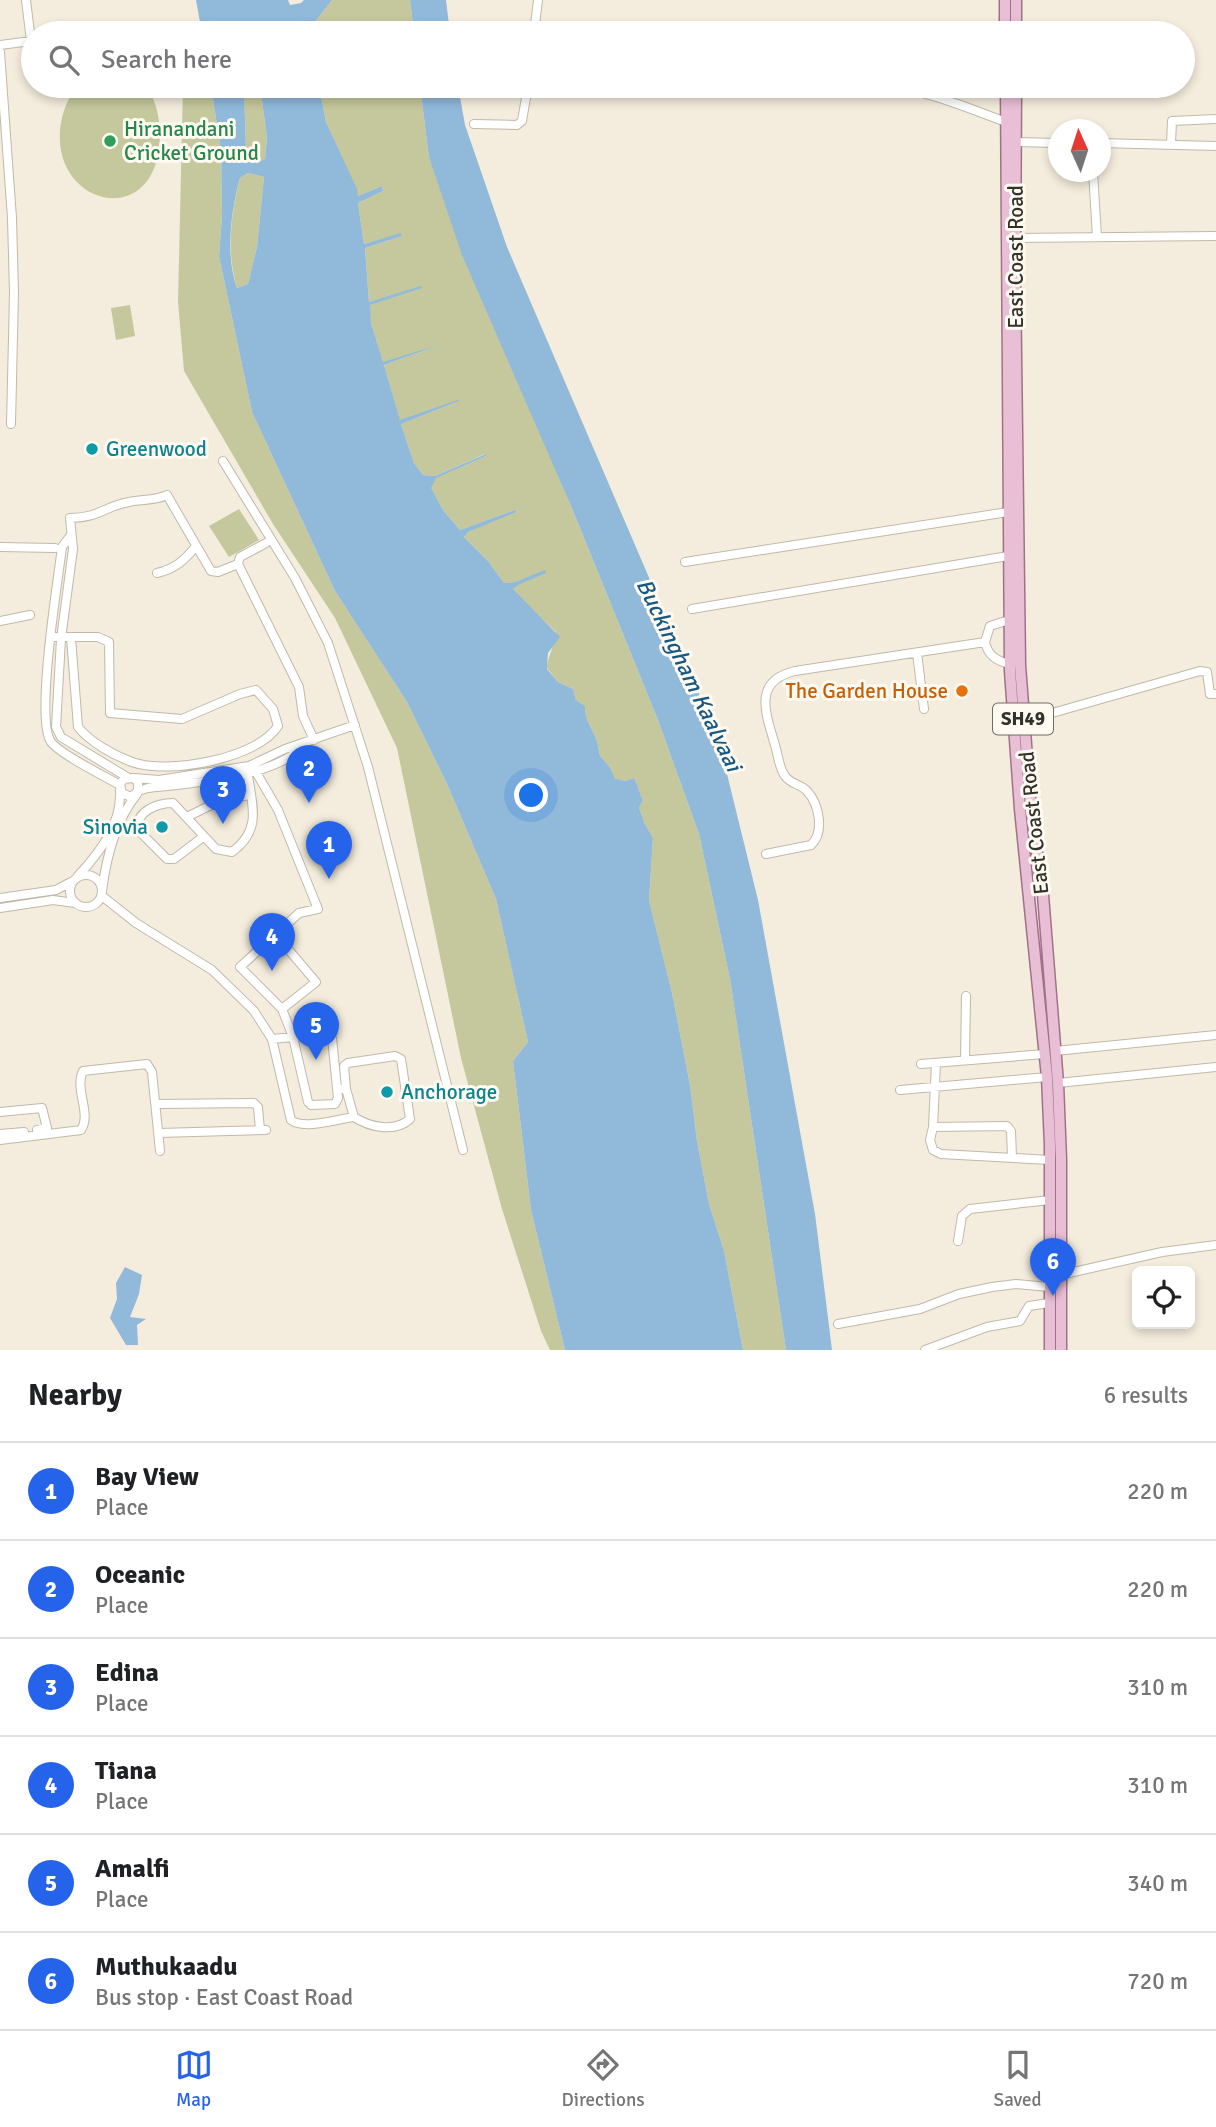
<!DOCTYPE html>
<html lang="en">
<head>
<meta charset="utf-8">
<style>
  :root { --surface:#fff; --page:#f2f2f2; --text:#202124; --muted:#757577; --line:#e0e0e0; --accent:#2563eb }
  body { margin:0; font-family:Signika,sans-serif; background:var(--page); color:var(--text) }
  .controls { position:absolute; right:21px; bottom:21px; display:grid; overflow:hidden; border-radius:10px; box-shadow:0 4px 10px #0003 }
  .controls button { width:63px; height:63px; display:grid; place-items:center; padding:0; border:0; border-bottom:2px solid var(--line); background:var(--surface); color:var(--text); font:35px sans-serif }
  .compass { position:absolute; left:1048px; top:119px; width:63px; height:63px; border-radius:50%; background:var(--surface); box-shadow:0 4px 10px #0003; rotate:357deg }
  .you { position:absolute; left:532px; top:796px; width:24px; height:24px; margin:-18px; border:5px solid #fff; border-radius:50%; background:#1a73e8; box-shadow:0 0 0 10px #1a73e833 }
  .badge { display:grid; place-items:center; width:46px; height:46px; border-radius:50%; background:var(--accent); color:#fff; font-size:23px; font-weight:700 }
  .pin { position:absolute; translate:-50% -58px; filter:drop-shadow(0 2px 4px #0008) }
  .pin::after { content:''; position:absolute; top:37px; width:24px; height:21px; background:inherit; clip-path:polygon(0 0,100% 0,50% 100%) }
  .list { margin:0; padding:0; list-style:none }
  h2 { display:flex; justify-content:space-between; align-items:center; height:91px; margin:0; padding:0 28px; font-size:30px }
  h2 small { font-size:23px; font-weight:400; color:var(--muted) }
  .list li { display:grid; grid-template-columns:46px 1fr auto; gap:21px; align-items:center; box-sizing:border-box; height:98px; padding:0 28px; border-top:2px solid var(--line) }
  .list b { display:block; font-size:26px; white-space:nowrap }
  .list p { margin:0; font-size:23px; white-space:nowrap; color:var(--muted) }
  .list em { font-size:23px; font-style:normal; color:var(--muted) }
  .icon { flex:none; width:38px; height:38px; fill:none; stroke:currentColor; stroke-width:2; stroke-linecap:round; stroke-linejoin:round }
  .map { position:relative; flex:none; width:1216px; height:1350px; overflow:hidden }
  .search { position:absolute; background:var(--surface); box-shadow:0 4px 10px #0003; left:21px; right:21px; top:21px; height:77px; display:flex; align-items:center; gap:18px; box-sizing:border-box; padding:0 24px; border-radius:38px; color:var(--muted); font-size:26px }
  .sheet { height:679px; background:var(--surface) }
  nav { display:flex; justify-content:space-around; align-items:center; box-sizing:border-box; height:98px; border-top:2px solid var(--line); background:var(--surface); font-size:19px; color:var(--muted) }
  nav a { display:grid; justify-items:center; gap:4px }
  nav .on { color:var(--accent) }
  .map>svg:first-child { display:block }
</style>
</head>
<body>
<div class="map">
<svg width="1216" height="1350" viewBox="0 0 1216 1350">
  <rect width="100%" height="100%" fill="#f4eddd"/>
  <path fill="#c5c89c" d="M332 0H410L414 33H315V22Z
    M79 86H146C158 102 162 128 159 148 150 228 54 205 60 130 62 113 67 97 79 86Z
    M183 86H211L221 151 222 216 219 256 252 412 335 591 407 702 447 784 496 899 528 1042 513 1061 531 1210 565 1350H550L541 1331 502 1209 461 1058 397 748 335 618 273 524 184 371 178 302Z
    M244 86H260L267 138 265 159 256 163 246 152Z
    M319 86H420L429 157 658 720 699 834 730 979 786 1350H743L724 1251 709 1204 697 1141 690 1085 672 993 649 900 653 838 645 824 639 808 643 800C639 793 638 784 634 778L625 781 615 780 610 767 600 756 597 741 586 717 585 706 576 700 573 689 558 682 547 668C548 654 555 646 556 632L515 593 513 589 517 585 545 573V571L515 582 504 583 488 561 464 537 468 532 515 510 460 530 443 510 430 487 435 478 486 456 485 454 435 476 423 475 414 463 401 424 459 401 400 421 384 365 445 343 383 363 371 323 369 305 421 288 369 302 365 248 402 236 401 234 364 244 358 203 383 191 382 186 358 196 356 189 326 122Z
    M248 173 264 177 257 247 248 284 237 288C226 253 231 213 240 178Z
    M130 305 135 336 116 340 111 308Z
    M239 509 259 540 229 557 209 526Z"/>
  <path fill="#90b9da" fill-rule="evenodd" d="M196 0H288L290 5 301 3 304 0H332L315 22V33H202Z
    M410 0H446L450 33H414Z
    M211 86H244L246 152 256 163 265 159 267 138 260 86H319L326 122 357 189 358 196 382 186 383 191 358 203 364 244 401 233 402 236 365 248 369 302 421 286 422 288 370 305 371 323 383 362 445 343 384 365 400 420 458 400 459 401 401 424 414 463 423 475 435 476 486 454V456L436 478 431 488 443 510 460 530 515 510 516 512 468 532 464 537 488 561 504 583 515 582 545 570 546 573 518 585 513 589 560 637 548 653 547 669 558 682 573 689 576 700 585 706 586 717 597 741 600 756 610 767 615 779 625 781 634 778C638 784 639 793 643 800L639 808 645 824 653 838 649 900 672 993 690 1085 697 1141 709 1204 724 1251 743 1350H565L531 1210 513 1061 528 1042 496 899 447 784 407 702 335 591 252 412 219 256 222 216 221 151ZM248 173 264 177 257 247 248 284 237 288C225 255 231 211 240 178Z
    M420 86H458L465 125 507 247 699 694 725 766 758 900 815 1214 832 1350H786L730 979 699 834 658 720 571 506 462 255 429 157Z
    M125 1267 142 1275 139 1294 130 1317 146 1319 137 1325 138 1345H126L110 1318 117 1299 116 1283Z"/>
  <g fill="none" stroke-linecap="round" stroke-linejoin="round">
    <defs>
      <path id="minor" d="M534 33 538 0
        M0 45 31 41 26 0
        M0 52 12 218 14 293 11 424
        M883 86C927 90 965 107 1006 122
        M474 124 517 125 522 121 528 86
        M1016 142 1058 143
        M1100 143 1216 146
        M1171 144 1172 121 1216 119
        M1093 172 1097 237
        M1015 238 1216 236
        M223 461 295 578 328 643 368 767 463 1150
        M71 535 62 547C58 580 35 720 51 742 60 754 104 776 120 785
        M266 543 240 557 238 564 299 687 303 716 314 740
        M0 547 55 548
        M685 562 1008 512
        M157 573C175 569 185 560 196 546
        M692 609 1008 556
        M1009 620 990 626 985 642C988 656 997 661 1010 664
        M0 621 30 615
        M51 637H98L109 642 110 713 182 719 240 694 256 690 273 709 278 726C257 759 167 775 132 762 113 755 90 742 78 727L71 638
        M917 653 924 709
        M1024 721 1200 671 1207 672 1210 694H1216
        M256 772 278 810 318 909 299 913 240 967 282 1009 293 1037 272 1039
        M127 777 61 737 56 727 61 639 73 549 70 518C99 518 105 506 129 502 142 499 155 501 167 495L211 571 218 572 238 564
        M134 778 159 780 249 766 285 749 355 725
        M138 791V782L133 778 124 779 120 784 122 793 131 797 138 791 148 788C194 783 276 778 307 743
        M187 817 223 799 250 795
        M203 837 174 859H167L138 830C135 811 158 803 173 803L216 849 232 852C265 828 250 801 247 767
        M766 854 811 845C825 832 819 804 807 791 801 784 790 784 785 776 779 768 778 755 775 745 766 714 752 681 795 671L985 642
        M70 891a16 16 0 1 1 32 0a16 16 0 1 1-32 0Z
        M78 876C100 852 122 824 120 790
        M102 891C106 859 116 820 137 794
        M102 896 136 923 212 970 254 1011 272 1039 291 1120C303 1130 338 1119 354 1117
        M0 898 56 890 71 882
        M0 908 53 900 75 903
        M276 935 316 982 282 1009
        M328 1033 332 1038 338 1098 335 1104 311 1105 308 1102 293 1037Z
        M1055 1051 1216 1035
        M965 1060 966 996
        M936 1063 933 1127 930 1140 933 1150 941 1154 1050 1160
        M921 1064 1045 1054
        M1058 1083 1216 1067
        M338 1089H346L344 1066 348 1063 395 1056 401 1059 410 1119C395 1133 369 1127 354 1117L346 1089
        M900 1090 1047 1077
        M156 1104 254 1103 258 1107 260 1130
        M0 1112 42 1108 47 1128 37 1130
        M933 1127 1007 1126 1011 1131 1012 1158
        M159 1133 266 1130
        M0 1134 24 1132
        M0 1140 81 1130C92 1114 74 1089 83 1071L147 1064 152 1072 160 1151
        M958 1241 962 1216 970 1209 1050 1200
        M1056 1276 1162 1252 1216 1245
        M838 1324 920 1309 959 1294 992 1287 1016 1284 1049 1287
        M925 1350 987 1327 1020 1321 1029 1306 1049 1303"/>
      <path id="major" d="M1005 0V33
        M1016 0V33
        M1006 86 1010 671 1020 809 1047 1077 1050 1145V1350
        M1016 86 1015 277 1020 665 1031 810 1043 895 1058 1083 1061 1160V1350"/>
    </defs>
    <use href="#minor" stroke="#c0b9aa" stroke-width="10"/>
    <use href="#major" stroke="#a07289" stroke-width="13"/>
    <use href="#minor" stroke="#fff" stroke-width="8"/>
    <use href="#major" stroke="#e9bfd6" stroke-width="10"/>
  </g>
  <circle fill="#2e9e5b" stroke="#fefaf1" stroke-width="2.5" cx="110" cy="141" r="7"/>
  <g fill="#0f9aa8" stroke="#fefaf1" stroke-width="2.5">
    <circle cx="92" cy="449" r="7"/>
    <circle cx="162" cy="827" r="7"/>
    <circle cx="387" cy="1092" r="7"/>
  </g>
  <circle fill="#e8710a" stroke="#fefaf1" stroke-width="2.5" cx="962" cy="691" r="7"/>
  <g text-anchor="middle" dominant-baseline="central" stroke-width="6" stroke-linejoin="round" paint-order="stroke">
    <rect fill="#fefaf1" stroke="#706d66" stroke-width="2" x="993" y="703.5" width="60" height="31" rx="5"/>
    <g font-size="19" font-weight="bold" fill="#33312b">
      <text x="1023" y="719">SH49</text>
    </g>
    <g font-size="21" fill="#27864d" stroke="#fefaf1" text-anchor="start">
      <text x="124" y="129">Hiranandani<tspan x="124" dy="24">Cricket Ground</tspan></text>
    </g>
    <g font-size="21" fill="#33312b" stroke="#fefaf1">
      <text transform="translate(1016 257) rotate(-90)">East Coast Road</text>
      <text transform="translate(1034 823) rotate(-96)">East Coast Road</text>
    </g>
    <g font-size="21" fill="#0d838f" stroke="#fefaf1" text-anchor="start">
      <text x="106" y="449">Greenwood</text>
      <text x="148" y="827" text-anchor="end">Sinovia</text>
      <text x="401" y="1092">Anchorage</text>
    </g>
    <g font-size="21" fill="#c56008" stroke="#fefaf1" text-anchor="end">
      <text x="948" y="691">The Garden House</text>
    </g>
    <g font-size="23" font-style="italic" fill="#185883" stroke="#fefaf1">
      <text transform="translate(689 675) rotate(64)">Buckingham Kaalvaai</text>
    </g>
  </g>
</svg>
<div class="controls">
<button><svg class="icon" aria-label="locate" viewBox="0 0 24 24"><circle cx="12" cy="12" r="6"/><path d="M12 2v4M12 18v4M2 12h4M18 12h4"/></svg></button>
</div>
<svg class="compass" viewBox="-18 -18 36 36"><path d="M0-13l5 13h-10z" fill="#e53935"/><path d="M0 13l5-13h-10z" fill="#757577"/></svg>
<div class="you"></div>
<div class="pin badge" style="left:329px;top:879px">1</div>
<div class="pin badge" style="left:309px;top:803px">2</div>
<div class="pin badge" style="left:223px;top:824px">3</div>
<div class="pin badge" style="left:272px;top:971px">4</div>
<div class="pin badge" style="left:316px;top:1060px">5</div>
<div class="pin badge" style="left:1053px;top:1296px">6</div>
<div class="search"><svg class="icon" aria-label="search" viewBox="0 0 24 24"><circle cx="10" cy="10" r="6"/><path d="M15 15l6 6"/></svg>Search here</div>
</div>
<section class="sheet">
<h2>Nearby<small>6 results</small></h2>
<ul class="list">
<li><span class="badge">1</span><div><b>Bay View</b><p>Place</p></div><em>220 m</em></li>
<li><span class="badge">2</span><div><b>Oceanic</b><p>Place</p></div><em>220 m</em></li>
<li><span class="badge">3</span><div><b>Edina</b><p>Place</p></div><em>310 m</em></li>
<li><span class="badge">4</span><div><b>Tiana</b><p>Place</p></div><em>310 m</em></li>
<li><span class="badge">5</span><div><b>Amalfi</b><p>Place</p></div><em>340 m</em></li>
<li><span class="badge">6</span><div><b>Muthukaadu</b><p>Bus stop · East Coast Road</p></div><em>720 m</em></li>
</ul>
</section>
<nav>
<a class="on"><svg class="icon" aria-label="map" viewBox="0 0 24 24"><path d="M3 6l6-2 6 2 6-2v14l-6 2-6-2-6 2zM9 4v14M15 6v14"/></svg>Map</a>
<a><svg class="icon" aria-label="directions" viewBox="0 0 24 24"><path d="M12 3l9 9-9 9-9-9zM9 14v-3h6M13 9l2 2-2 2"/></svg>Directions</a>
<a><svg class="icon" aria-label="saved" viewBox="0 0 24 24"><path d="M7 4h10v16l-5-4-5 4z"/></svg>Saved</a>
</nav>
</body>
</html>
